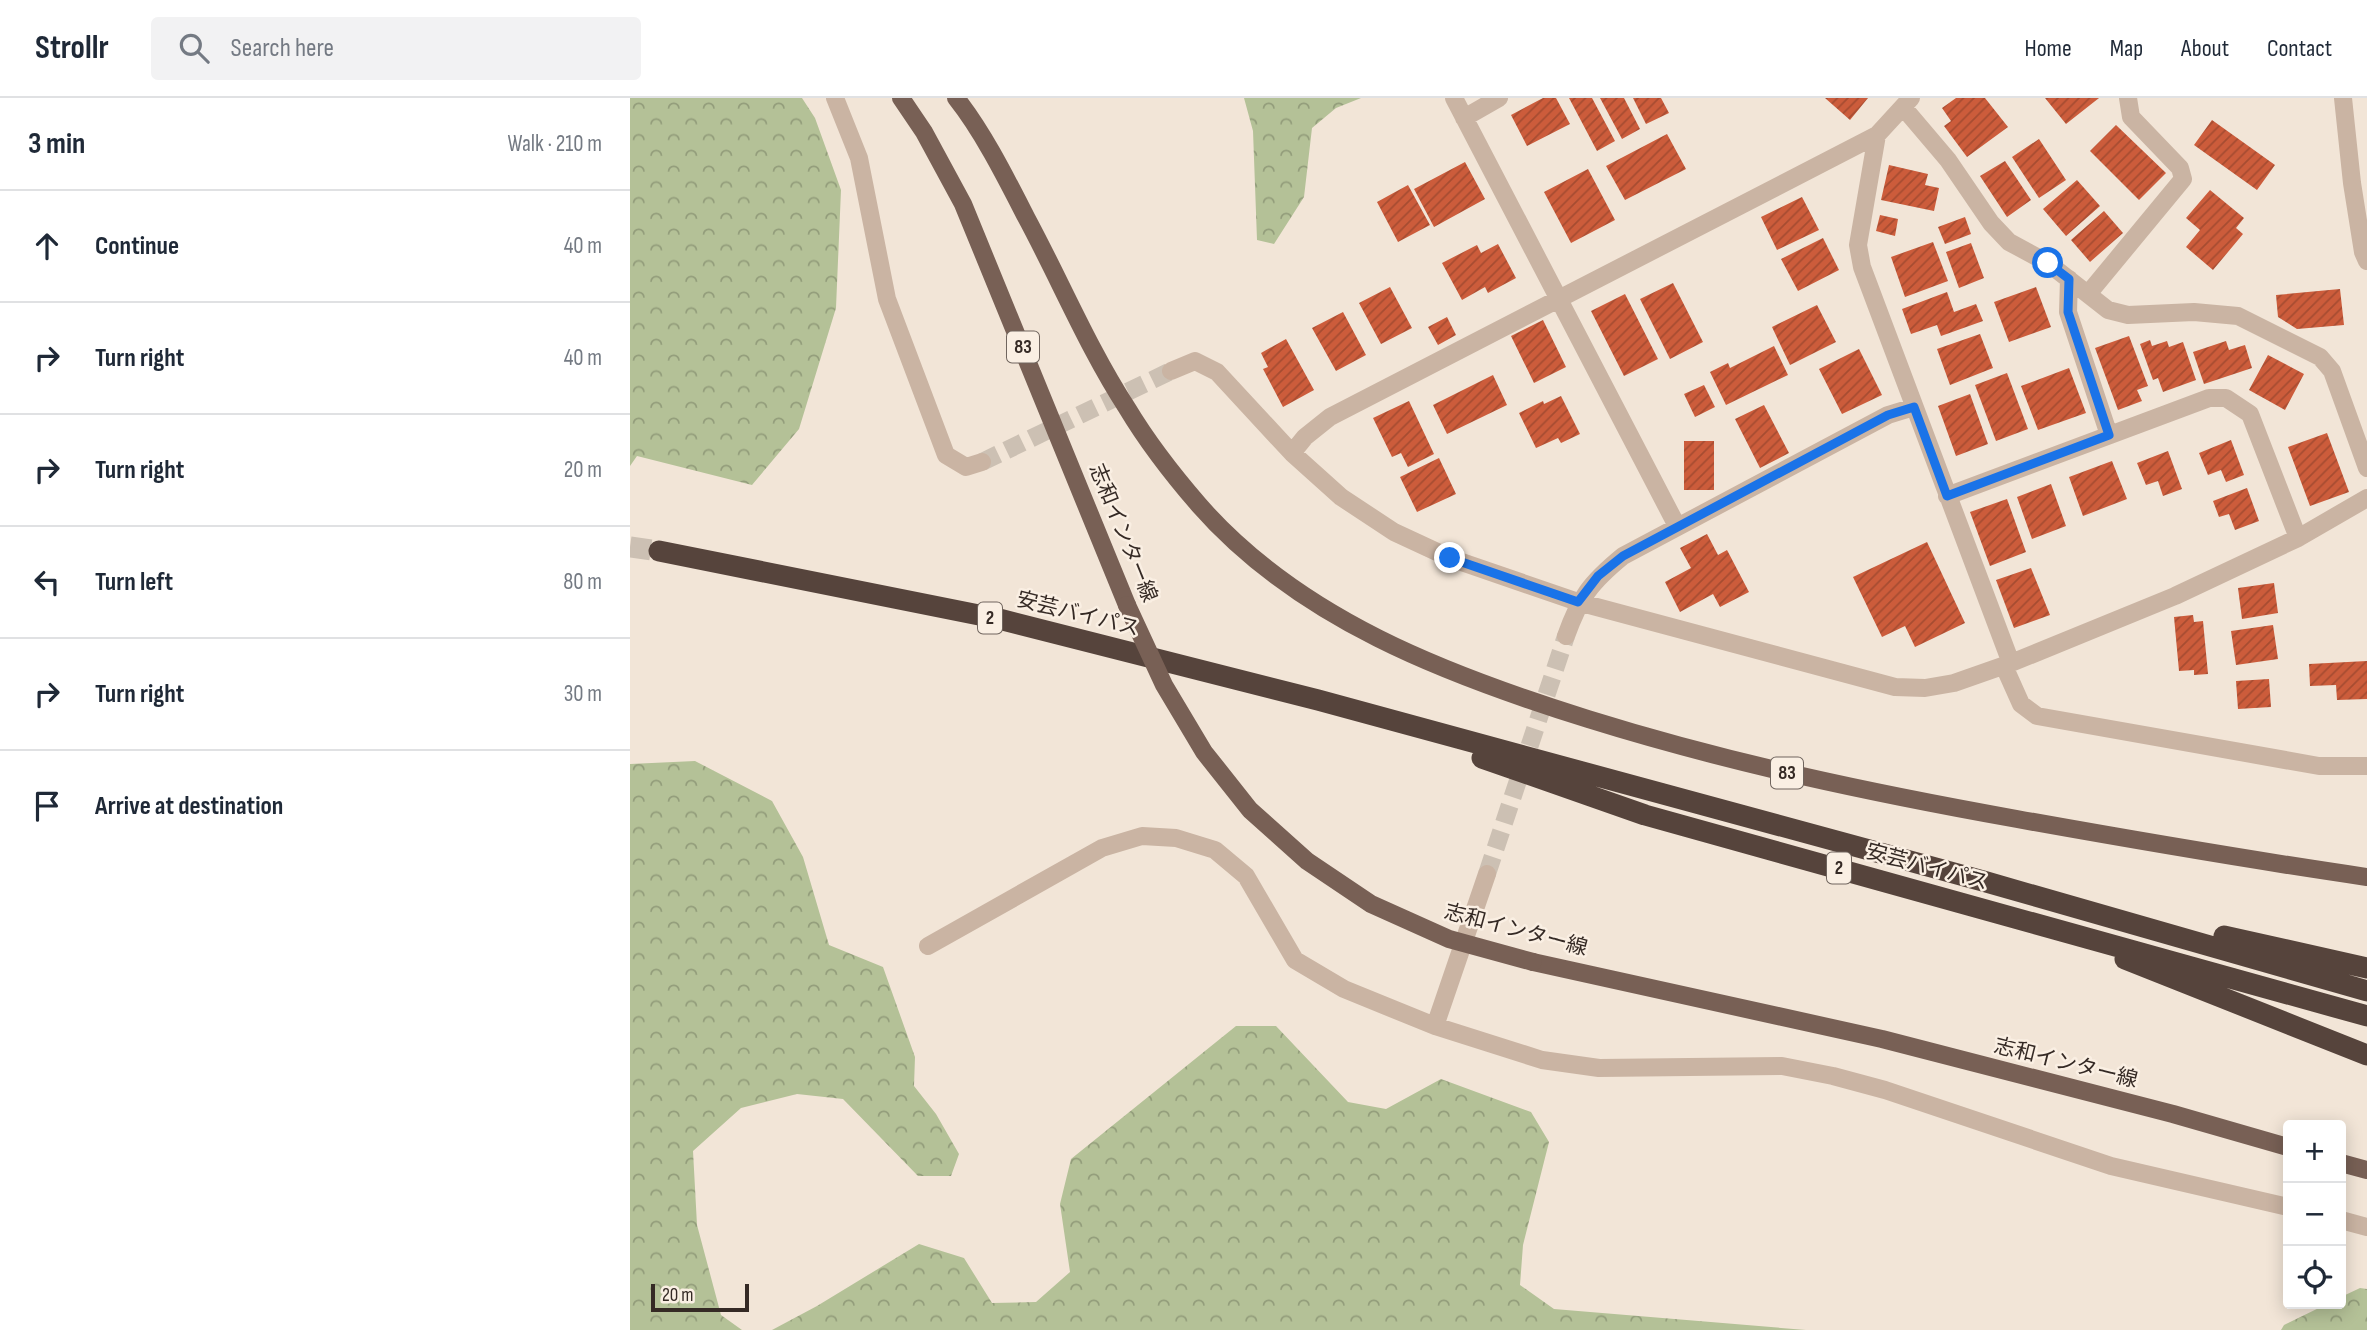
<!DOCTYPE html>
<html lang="en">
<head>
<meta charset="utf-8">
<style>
  :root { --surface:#fff; --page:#f2f2f3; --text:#1f2937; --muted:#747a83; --line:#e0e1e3 }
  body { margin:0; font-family:"Sofia Sans Condensed","Noto Sans JP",sans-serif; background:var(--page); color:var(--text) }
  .controls { position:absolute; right:21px; bottom:21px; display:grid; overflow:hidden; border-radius:7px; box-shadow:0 4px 18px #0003 }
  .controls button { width:63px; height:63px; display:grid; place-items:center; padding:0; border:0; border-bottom:2px solid var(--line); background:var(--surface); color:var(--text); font:35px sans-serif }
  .scale { position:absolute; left:21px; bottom:18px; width:98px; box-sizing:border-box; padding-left:7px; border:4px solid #352a25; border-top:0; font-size:19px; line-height:24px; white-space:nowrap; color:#352a25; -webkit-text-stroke:5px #faefe3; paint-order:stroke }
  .stop { position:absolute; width:21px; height:21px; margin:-16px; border:5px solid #1a73e8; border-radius:50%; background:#fff }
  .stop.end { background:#1a73e8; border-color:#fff; box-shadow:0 2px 7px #0008 }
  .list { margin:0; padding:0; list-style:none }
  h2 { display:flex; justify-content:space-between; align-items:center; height:91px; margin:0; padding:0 28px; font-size:30px }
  h2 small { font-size:23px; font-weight:400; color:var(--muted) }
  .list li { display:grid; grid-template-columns:46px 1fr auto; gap:21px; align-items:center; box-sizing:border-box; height:112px; padding:0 28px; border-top:2px solid var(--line) }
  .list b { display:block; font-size:26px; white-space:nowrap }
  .list em { font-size:23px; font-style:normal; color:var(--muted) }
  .icon { flex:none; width:38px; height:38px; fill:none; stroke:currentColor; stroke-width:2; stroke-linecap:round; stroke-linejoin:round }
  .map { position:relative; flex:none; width:1737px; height:1232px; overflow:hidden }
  header { display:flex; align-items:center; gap:42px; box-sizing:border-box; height:98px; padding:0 35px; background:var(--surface); border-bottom:2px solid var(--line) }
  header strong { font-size:33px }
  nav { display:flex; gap:38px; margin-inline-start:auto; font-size:24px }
  .search { width:490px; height:63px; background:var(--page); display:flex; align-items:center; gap:18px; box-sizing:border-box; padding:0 24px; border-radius:7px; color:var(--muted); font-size:26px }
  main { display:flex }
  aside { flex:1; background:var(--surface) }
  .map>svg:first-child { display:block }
</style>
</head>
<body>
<header>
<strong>Strollr</strong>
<div class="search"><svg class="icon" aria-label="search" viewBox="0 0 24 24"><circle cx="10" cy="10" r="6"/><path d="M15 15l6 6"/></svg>Search here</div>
<nav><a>Home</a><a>Map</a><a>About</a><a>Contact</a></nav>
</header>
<main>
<aside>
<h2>3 min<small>Walk · 210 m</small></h2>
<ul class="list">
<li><svg class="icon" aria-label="ahead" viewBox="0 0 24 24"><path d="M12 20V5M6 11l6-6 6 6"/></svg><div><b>Continue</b></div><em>40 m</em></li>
<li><svg class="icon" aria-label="right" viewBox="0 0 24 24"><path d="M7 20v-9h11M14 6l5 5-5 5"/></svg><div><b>Turn right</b></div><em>40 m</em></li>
<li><svg class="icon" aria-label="right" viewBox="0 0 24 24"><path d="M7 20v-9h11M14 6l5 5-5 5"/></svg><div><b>Turn right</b></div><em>20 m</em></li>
<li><svg class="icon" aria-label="left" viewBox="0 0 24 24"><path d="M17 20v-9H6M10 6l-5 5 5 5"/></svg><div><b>Turn left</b></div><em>80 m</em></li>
<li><svg class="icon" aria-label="right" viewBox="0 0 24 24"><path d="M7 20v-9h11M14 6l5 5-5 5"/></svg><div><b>Turn right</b></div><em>30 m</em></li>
<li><svg class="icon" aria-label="arrive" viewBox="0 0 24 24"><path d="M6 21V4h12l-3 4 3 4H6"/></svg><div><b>Arrive at destination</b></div></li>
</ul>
</aside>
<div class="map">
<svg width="1737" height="1232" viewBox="0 0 1737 1232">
  <defs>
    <pattern id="forest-crowns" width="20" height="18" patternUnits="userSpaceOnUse" patternTransform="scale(1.75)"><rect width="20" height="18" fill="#b4c197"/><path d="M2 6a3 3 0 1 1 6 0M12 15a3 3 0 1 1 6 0" fill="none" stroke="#939d7b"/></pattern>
    <pattern id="building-hatch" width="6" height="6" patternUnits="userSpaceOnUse" patternTransform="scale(1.75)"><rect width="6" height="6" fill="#cc5c3b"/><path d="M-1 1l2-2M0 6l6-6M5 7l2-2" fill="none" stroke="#a64c31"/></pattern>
  </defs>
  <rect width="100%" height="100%" fill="#f2e5d7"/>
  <path fill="url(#forest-crowns)" d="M0 0H172L185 20 211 92 206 210 169 331 122 387 7 358 0 368Z
    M614 0H731L706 10 682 30 674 99 644 146 627 142 623 33Z
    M65 663 142 703 173 759 199 847 253 869 285 959 284 988 306 1016 329 1056 321 1078H288L213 1001 167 996 111 1010 63 1053 67 1127 91 1217 112 1232H0V666Z
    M606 928H646L718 1004 756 1011 811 981 901 1014 919 1044 893 1147 890 1187 924 1211 1176 1232H142L187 1208 289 1146 334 1160 362 1205 406 1204 440 1174 430 1106 441 1061Z
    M1730 1190 1737 1191V1232H1651L1654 1227 1697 1206H1711V1199Z"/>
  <path fill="url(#building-hatch)" d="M913 0H926L940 26 897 48 881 17Z
    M939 0H962L985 43 967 53Z
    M970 0H994L1010 31 992 41Z
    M1003 0H1031L1039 15 1016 26Z
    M1195 0H1238L1220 22Z
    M1326 0H1355L1378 29 1337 59 1314 28 1321 23 1312 10Z
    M1415 0H1469L1436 26Z
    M1582 22 1645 67 1627 92 1564 47Z
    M1486 27 1536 75 1509 102 1460 53Z
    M1037 36 1056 71 995 102 976 68Z
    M1409 41 1436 82 1409 100 1382 59Z
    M1375 63 1401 102 1377 119 1350 78Z
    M835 64 855 101 804 129 784 91Z
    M1259 67 1298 76 1295 87 1309 90 1304 113 1251 102Z
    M958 71 985 122 941 145 914 94Z
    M1447 82 1470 108 1436 138 1413 111Z
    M778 87 800 127 768 144 747 104Z
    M1580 92 1614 120 1606 130 1613 136 1583 172 1556 149 1570 132 1556 120Z
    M1172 99 1189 132 1147 152 1131 119Z
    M1474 113 1493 135 1460 164 1441 142Z
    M1250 117 1268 121 1265 138 1246 133Z
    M1335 119 1341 136 1315 146 1308 129Z
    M1193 140 1209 172 1168 193 1151 161Z
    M1303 144 1318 183 1275 199 1261 159Z
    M1341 145 1354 180 1329 190 1316 154Z
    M868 146 886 180 858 195 855 189 832 202 812 165 847 147 851 155Z
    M1043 185 1073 244 1040 261 1010 201Z
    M760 189 782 230 751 246 729 205Z
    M1406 189 1421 229 1379 244 1364 204Z
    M1710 191 1714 227 1667 231 1648 219 1646 197Z
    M1317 194 1324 214 1346 206 1353 223 1311 238 1307 227 1281 236 1272 211Z
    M995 196 1028 261 994 278 961 213Z
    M1187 207 1206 244 1160 267 1142 229Z
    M713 214 736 257 706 273 682 230Z
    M817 219 826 237 808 247 798 229Z
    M913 222 936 269 904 285 881 238Z
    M1350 236 1363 270 1320 287 1307 251Z
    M1499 238 1518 288 1507 292 1512 303 1488 312 1465 250Z
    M656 241 684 292 653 309 633 271 638 269 631 255Z
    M1520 242 1522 248 1537 243 1539 249 1553 244 1566 282 1533 294 1528 280 1523 282 1510 246Z
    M1596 243 1599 252 1615 247 1622 270 1574 286 1563 254Z
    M1144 248 1158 277 1096 307 1080 274 1098 265 1100 270Z
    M1229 251 1252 297 1212 316 1189 271Z
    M1638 257 1674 276 1655 312 1619 292Z
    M1439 270 1456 315 1408 332 1391 288Z
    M1377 275 1398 331 1366 343 1345 287Z
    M863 277 877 307 817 336 803 307Z
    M1074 287 1085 309 1065 319 1054 296Z
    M1340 296 1358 346 1326 358 1308 308Z
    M931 298 950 336 931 345 928 340 906 350 889 315 913 303 914 306Z
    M779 303 804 356 778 369 771 355 762 359 743 320Z
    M1134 307 1159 355 1130 370 1105 321Z
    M1697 335 1719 394 1680 408 1658 349Z
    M1601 342 1614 377 1596 384 1591 372 1578 377 1569 355Z
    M1054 343H1084V392H1054Z
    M1538 353 1552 391 1533 398 1528 383 1516 387 1507 365Z
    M809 360 826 396 787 414 770 379Z
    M1482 363 1497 401 1453 418 1439 379Z
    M1421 386 1436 428 1402 441 1387 399Z
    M1617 390 1629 423 1605 432 1599 416 1589 419 1583 403Z
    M1377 401 1396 454 1360 468 1340 414Z
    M1077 436 1088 457 1097 452 1119 494 1090 509 1083 496 1050 514 1035 484 1061 470 1050 450Z
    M1297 444 1335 525 1285 549 1275 528 1252 539 1223 479Z
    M1401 470 1420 517 1384 530 1366 482Z
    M1644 485 1648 515 1612 521 1608 490Z
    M1563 517 1564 524 1573 523 1578 576 1564 577V572L1549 573 1544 519Z
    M1643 527 1648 561 1606 567 1601 533Z
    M1737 563V601L1707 602 1706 587 1680 588 1679 566Z
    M1639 581 1641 609 1608 611 1606 583Z"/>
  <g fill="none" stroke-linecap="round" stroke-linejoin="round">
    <path stroke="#ccc0b3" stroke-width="18" stroke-dasharray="18 9" stroke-linecap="butt" d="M352 364 541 273
      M857 776 936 538"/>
    <path stroke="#ccc0b3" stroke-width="21" stroke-dasharray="21 10" stroke-linecap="butt" d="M0 449 29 453"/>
    <path stroke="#cab4a3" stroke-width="18" d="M205 0 229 60 257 201 316 357 336 369 352 364
      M824 0 1047 428
      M1281 0 1247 37 1228 147 1232 169 1381 565
      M1713 0 1722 85 1733 154 1737 163
      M1273 9 1318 62 1361 125 1379 144 1418 165 1478 212 1498 217 1564 214 1608 218 1690 259 1702 273 1737 370
      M834 20 869 0
      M1439 181 1438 214 1479 337
      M1458 196 1553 81 1550 70 1501 19 1498 0
      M541 273 565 263 587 274 662 355 711 399 764 434 820 460 948 504 1265 589 1295 590 1324 585 1381 565 1545 498 1668 440 1737 400
      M662 355 675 339 700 319 1247 37
      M1317 398 1579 300H1596L1620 316 1668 440
      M936 538C950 499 960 485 993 458L1258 317 1284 309
      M1374 568 1391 606 1407 618 1689 668H1737
      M298 848 472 750 512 738 546 740 585 752 616 778 665 862 714 891 805 928 912 962 969 970 1152 968 1203 978 1255 992 1481 1068 1658 1109
      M805 928 857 776
      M1711 1122 1737 1129"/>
    <path stroke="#786055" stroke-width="18" d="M271 0 294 34 333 106 497 507
      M326 0C353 34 376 80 396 119 430 182 458 250 497 310 518 345 543 377 569 407 669 521 817 577 958 621 1099 665 1242 695 1387 721 1504 742 1620 762 1737 779
      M903 864 1252 941 1543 1016 1658 1049
      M1711 1065 1737 1072"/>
    <path stroke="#56443c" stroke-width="21" d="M29 453 369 521 688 602 1353 783 1737 893
      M852 660 1015 717 1737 918
      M1594 838 1737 870
      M1495 861 1737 957"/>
    <path stroke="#786055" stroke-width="18" d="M497 507 534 587 574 654 620 712 677 763 741 806 819 841 903 864"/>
  </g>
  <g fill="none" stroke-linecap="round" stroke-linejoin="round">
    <path stroke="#1a73e8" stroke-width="9" d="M820 460 948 504 968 478 993 458 1258 317 1284 309 1317 398 1479 337 1438 214 1439 181 1418 165"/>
  </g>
  <g text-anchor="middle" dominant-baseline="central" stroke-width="5" stroke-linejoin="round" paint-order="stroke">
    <g fill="#faefe3" stroke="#70655e" stroke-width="2">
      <rect x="377" y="233.5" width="32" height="31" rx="5"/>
      <rect x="348" y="504.5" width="24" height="31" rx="5"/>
      <rect x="1141" y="659.5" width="32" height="31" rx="5"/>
      <rect x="1197" y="754.5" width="24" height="31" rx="5"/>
    </g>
    <g font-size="19" font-weight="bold" fill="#352a25">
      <text x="393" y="249">83</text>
      <text x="360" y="520">2</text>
      <text x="1157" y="675">83</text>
      <text x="1209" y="770">2</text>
    </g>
    <g font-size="21" fill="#352a25" stroke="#faefe3">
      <text transform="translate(493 435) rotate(68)">志和インター線</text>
      <text transform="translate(448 516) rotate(14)">安芸バイパス</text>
      <text transform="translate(1297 769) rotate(15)">安芸バイパス</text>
      <text transform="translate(886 832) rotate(15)">志和インター線</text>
      <text transform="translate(1436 965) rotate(14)">志和インター線</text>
    </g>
  </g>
</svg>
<div class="controls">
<button>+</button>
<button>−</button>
<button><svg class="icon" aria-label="locate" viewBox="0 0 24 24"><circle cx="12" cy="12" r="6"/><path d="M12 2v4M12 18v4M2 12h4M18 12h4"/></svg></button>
</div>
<div class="scale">20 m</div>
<div class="stop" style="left:1418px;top:165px"></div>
<div class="stop end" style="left:820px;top:460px"></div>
</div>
</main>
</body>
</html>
